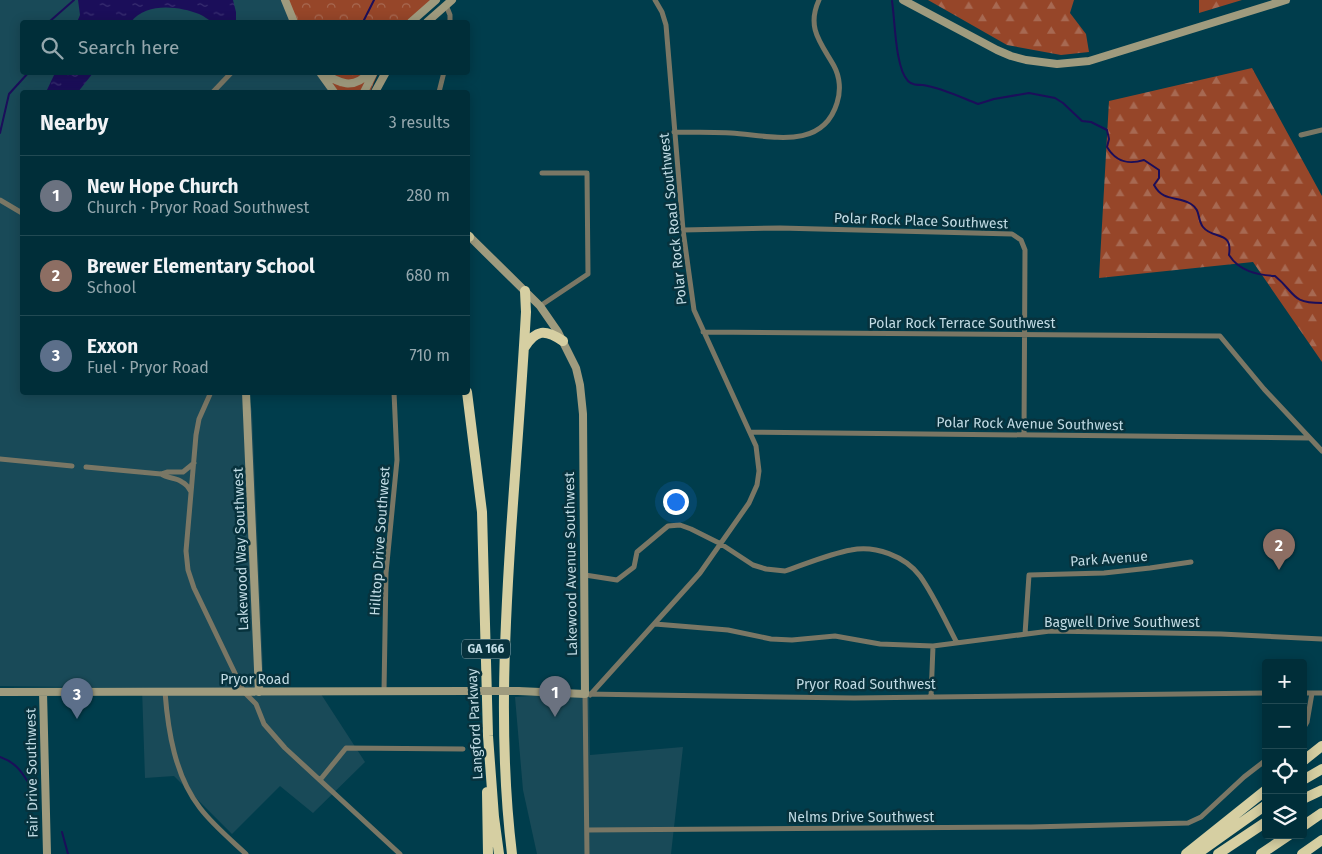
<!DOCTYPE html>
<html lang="en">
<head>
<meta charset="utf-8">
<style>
  :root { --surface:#002e39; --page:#0a3641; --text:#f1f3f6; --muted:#95a8ae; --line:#224a53; --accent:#8abfa5 }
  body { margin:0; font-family:"Fira Sans",sans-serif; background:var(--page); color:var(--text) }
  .controls { position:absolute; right:15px; bottom:15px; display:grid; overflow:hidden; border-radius:5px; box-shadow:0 2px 12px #0003 }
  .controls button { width:45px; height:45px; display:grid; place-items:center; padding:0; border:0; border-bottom:1px solid var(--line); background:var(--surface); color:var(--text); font:25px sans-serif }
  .you { position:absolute; left:675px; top:501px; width:18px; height:18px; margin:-12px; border:4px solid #fff; border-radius:50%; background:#1a73e8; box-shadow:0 0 0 8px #1a73e833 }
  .badge { display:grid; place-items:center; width:32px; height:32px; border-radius:50%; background:var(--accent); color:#fff; font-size:16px; font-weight:700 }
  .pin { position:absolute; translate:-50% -41px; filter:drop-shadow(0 1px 2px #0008) }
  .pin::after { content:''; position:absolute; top:26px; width:18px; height:15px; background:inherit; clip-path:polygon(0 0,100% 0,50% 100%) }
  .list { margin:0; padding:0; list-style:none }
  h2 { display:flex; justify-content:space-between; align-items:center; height:65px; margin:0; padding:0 20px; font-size:21px }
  h2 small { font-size:16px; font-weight:400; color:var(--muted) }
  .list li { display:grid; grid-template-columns:32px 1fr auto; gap:15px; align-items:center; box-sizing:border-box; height:80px; padding:0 20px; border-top:1px solid var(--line) }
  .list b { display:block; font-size:19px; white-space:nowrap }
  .list p { margin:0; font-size:16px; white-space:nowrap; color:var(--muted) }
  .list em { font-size:16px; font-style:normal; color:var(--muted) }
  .icon { flex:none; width:28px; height:28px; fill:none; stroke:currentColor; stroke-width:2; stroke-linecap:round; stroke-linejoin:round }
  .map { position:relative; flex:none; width:1322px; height:854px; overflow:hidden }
  .search { position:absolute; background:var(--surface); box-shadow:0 2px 12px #0003; left:20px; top:20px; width:450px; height:55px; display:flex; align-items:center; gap:12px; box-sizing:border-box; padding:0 18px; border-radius:5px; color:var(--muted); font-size:19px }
  .panel { position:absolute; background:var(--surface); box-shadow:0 2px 12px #0003; left:20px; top:90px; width:450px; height:305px; border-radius:5px }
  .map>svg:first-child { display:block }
</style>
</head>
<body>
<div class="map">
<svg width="1322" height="854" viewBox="0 0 1322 854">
  <defs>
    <pattern id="forest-firs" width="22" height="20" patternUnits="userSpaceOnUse" patternTransform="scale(1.25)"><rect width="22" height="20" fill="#964629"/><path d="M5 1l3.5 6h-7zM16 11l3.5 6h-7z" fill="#a76952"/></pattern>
    <pattern id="park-crowns" width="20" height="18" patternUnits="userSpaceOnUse" patternTransform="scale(1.25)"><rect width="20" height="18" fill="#964629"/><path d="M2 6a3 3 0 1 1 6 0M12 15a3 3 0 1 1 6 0" fill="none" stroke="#a76952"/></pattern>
    <pattern id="water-ripples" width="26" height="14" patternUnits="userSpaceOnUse" patternTransform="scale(1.25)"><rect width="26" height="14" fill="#1b0e5a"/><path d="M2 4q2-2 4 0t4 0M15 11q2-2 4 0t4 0" fill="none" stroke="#3a3072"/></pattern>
  </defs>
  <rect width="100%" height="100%" fill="#003d4c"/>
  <path fill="#194a58" d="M0 0H293L301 22H22V72L322 73 328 92H22V392L248 393 252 411 264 691H319L365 762 313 813 280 786 232 834 174 776 145 778 142 688 0 686Z
    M589 692 590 755 683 747 671 854H537L523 790 515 697Z"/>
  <path fill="url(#forest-firs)" d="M928 0H1074L1070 13 1086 34 1089 52 1061 55 1007 45Z
    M1199 0H1242L1199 13Z
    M1252 68 1322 196V362L1253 262 1099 278 1109 101Z"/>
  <path fill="url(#park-crowns)" d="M285 0H437L411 22H294Z
    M325 73H378L370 92H338Z"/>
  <path fill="url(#water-ripples)" d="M78 0H233L236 12V22C229 23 219 24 213 22 208 20 204 16 199 14 179 6 146 2 131 22H77L80 15Z
    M55 73V72L93 73 78 92H46Z"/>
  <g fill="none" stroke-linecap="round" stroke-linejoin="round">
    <path stroke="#1b0e5a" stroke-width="2" d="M892 1C895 19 895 68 908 81 912 85 917 85 923 85 942 88 960 97 978 104L994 99 1029 93 1055 98 1063 103 1082 121 1091 122 1107 130 1109 139 1107 147C1116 162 1128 165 1144 160L1159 170V178L1154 185C1164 203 1177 195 1191 204 1201 210 1197 219 1203 227 1213 240 1233 230 1229 255 1239 271 1257 275 1275 276 1296 293 1290 303 1322 303
      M49 22 74 0
      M363 22 374 0
      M0 133 9 94 29 72
      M0 757C14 762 20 769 28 782
      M62 832 68 854"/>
    <path stroke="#7a7765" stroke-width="5" d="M446 5 450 15V22
      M213 92 232 72
      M439 92 444 72
      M674 132C693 132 712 132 731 133 768 135 822 152 837 103 841 91 840 77 834 66 821 43 806 28 819 0
      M1301 135 1322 130
      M0 200 22 213
      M683 230 780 228 1012 234 1021 240 1025 250 1024 435
      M540 306 588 274 587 173H542
      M703 332 1220 336 1264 389 1322 451
      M211 392 199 419 196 435 186 551 188 570 194 588 244 692 256 704 264 724 285 748 400 854
      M750 432 1309 438
      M0 459 72 466
      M86 467 161 474 167 472H183L194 463
      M161 474C168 479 176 477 182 482 186 484 189 488 191 492
      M585 575 617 580 634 567 637 552 668 526 680 525 691 529 721 544 753 565 766 569 785 571C806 564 829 554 851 550 875 545 905 556 920 576 933 594 946 622 957 643
      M655 624 728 630 771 639 792 640 835 636 880 644 933 646 1050 631 1221 634 1322 639
      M1025 634 1029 575 1104 573 1150 568 1191 562
      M384 691 386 573 397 460 394 392
      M165 692C168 731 175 776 200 808 213 825 230 839 246 854
      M1303 693H1322
      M590 695 700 573 749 503 757 485 759 471 756 446 694 310 683 230 666 25 662 12 655 0
      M931 697 933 646
      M1303 729 1307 722 1312 693
      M320 780 346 748 463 749
      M587 830 1031 827 1188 823 1201 817 1244 777 1266 760
      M587 854 585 694 854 698 1266 693"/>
    <path stroke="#9f9b7e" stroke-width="8" d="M285 0 294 22
      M903 0 997 50 1011 56 1026 60 1057 64 1089 61 1286 0
      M411 22 436 0
      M427 22 452 0
      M321 72C339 83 353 91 370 72
      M321 74 334 92
      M364 92 374 72
      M375 92 386 72
      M468 235 540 306 558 332 576 368 580 385 583 414 585 694 518 691
      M246 392 259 692
      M0 692 467 691
      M43 692 47 854"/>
    <path stroke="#d6cfa2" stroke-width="10" d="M468 237H469
      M524 348C536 329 545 329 563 341
      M467 392 482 512 488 736 494 817 499 854
      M1303 761 1322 746
      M1303 780 1322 769
      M487 792 488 854
      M1303 799 1322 790
      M1303 826 1322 813
      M512 854C499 747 504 639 511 532 516 458 522 385 526 312L525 291
      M1186 854 1266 790
      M1197 854 1266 805
      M1218 854 1266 822
      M1261 854 1289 835
      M1302 854 1322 840"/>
    <path stroke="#9f9b7e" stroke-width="8" d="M467 691H518"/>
  </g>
  <g text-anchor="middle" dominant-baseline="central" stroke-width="5" stroke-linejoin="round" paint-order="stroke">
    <rect fill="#07323d" stroke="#89a8b2" stroke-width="1" x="462" y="639.5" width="48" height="19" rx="4"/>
    <g font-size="12" font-weight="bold" fill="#c1dbe4">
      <text x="486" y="649">GA 166</text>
    </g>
    <g font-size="14" fill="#c1dbe4" stroke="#07323d">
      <text transform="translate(673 219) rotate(-96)">Polar Rock Road Southwest</text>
      <text transform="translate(921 221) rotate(2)">Polar Rock Place Southwest</text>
      <text x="962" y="323">Polar Rock Terrace Southwest</text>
      <text transform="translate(1030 424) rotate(1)">Polar Rock Avenue Southwest</text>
      <text transform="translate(380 541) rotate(-86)">Hilltop Drive Southwest</text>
      <text transform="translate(241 549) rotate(-92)">Lakewood Way Southwest</text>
      <text transform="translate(1109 559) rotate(-4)">Park Avenue</text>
      <text transform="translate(571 564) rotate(-91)">Lakewood Avenue Southwest</text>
      <text x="1122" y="622">Bagwell Drive Southwest</text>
      <text x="255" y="679">Pryor Road</text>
      <text x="866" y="684">Pryor Road Southwest</text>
      <text transform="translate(475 724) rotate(-93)">Langford Parkway</text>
      <text transform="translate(32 773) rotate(-91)">Fair Drive Southwest</text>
      <text x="861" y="817">Nelms Drive Southwest</text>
    </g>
  </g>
</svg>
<div class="controls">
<button>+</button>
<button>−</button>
<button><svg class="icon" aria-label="locate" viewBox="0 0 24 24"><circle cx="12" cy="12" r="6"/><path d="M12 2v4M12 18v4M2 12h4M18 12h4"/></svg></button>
<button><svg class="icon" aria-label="layers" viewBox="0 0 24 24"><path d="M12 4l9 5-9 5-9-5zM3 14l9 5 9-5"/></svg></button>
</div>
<div class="you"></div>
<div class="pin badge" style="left:555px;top:717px;background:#6b7280">1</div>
<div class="pin badge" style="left:1279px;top:570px;background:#8d6e63">2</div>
<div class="pin badge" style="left:77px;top:719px;background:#5c6f8a">3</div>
<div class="search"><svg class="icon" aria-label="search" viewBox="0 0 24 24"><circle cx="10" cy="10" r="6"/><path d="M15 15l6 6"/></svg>Search here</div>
<section class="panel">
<h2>Nearby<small>3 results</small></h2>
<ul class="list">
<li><span class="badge" style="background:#6b7280">1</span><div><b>New Hope Church</b><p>Church · Pryor Road Southwest</p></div><em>280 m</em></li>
<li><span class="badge" style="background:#8d6e63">2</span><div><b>Brewer Elementary School</b><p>School</p></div><em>680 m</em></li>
<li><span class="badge" style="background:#5c6f8a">3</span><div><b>Exxon</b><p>Fuel · Pryor Road</p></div><em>710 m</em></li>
</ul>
</section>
</div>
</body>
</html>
